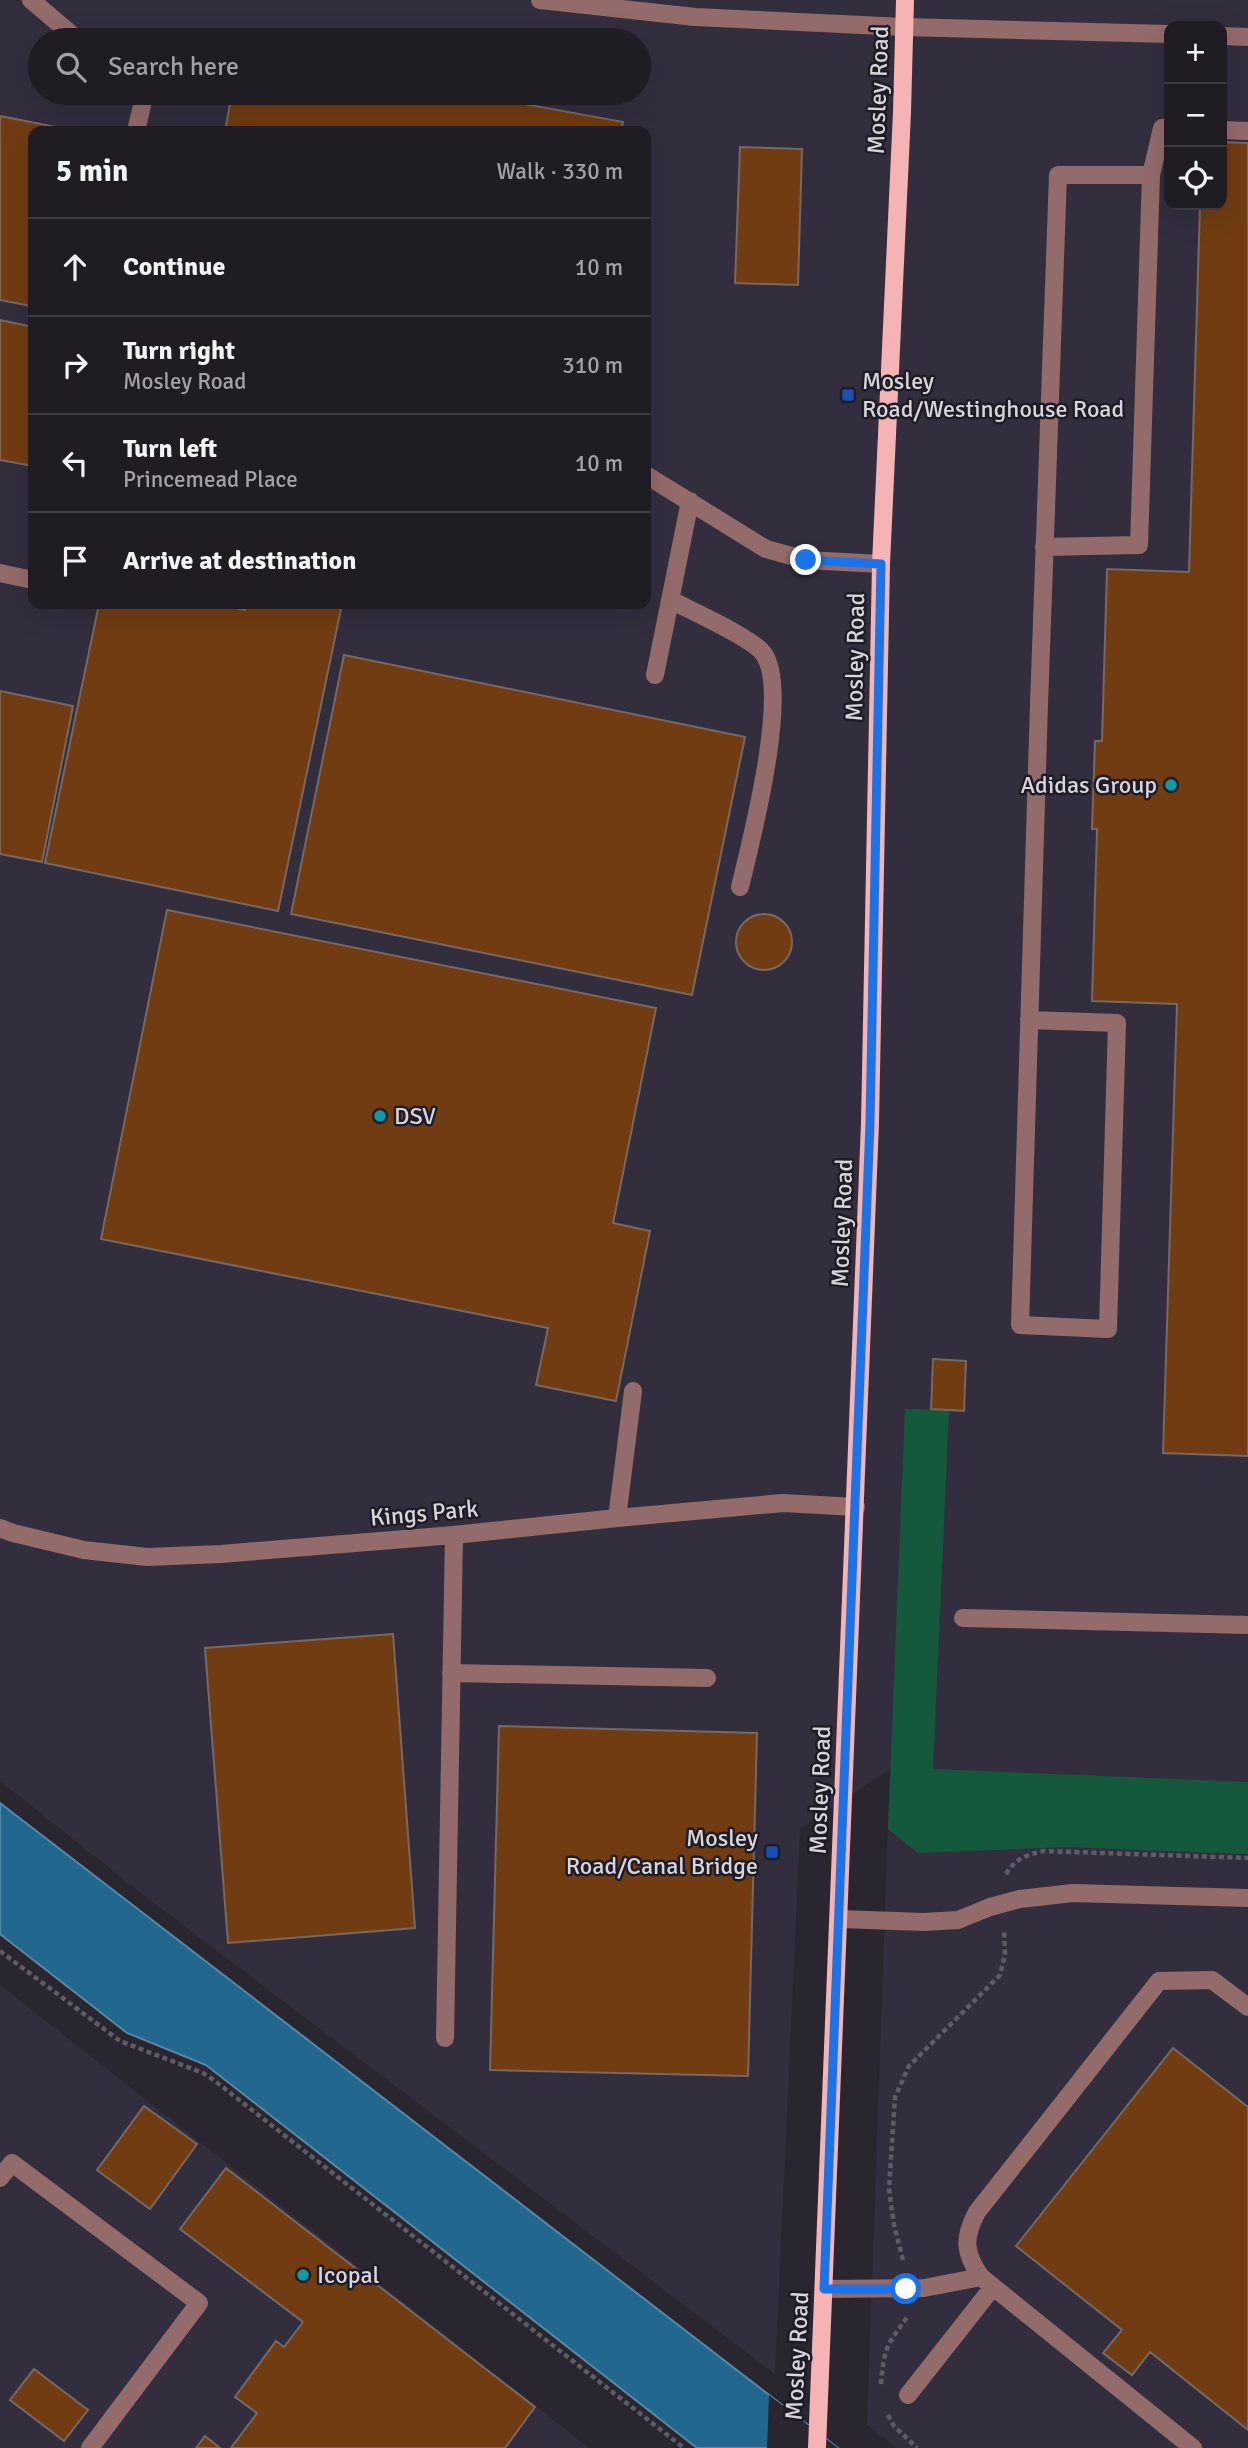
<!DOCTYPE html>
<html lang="en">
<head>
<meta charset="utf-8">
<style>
  :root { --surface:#1f1c24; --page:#27252c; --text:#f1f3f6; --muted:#a1a1a6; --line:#3c3a41 }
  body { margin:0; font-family:Signika,sans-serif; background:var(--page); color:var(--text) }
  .controls { position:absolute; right:21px; top:21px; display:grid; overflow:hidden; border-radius:14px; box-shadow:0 7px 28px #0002 }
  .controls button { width:63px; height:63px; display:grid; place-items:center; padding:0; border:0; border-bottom:2px solid var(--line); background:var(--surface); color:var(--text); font:35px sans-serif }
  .stop { position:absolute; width:21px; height:21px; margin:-16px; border:5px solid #1a73e8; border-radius:50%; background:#fff }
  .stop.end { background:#1a73e8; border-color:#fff; box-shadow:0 2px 7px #0008 }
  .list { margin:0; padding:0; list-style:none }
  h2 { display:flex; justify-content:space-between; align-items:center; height:91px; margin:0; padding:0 28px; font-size:30px }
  h2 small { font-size:23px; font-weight:400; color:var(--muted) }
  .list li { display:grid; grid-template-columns:46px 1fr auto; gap:21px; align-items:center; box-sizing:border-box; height:98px; padding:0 28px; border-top:2px solid var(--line) }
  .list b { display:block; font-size:26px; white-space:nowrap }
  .list p { margin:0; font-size:23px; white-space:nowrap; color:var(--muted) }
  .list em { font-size:23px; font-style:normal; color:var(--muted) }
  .icon { flex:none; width:38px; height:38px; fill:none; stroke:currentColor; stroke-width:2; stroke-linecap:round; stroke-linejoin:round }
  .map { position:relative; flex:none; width:1248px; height:2448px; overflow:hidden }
  .search { position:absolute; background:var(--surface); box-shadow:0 7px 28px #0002; left:28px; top:28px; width:623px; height:77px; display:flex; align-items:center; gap:18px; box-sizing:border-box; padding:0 24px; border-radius:38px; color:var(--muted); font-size:26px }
  .panel { position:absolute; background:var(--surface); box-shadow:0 7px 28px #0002; left:28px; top:126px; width:623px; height:483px; border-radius:14px }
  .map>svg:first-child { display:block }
</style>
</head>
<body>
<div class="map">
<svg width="1248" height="2448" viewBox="0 0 1248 2448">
  <rect width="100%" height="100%" fill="#292630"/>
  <path fill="#332e3e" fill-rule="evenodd" d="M0 0H1248V2448H897L867 2425 890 1769 800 1829 775 2374 142 1894 0 1781ZM1169 26H1222V205H1169ZM40 40H639V93H40ZM33 131H646V604H33Z
    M0 1985 566 2430 588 2448H0Z"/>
  <path fill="#15593d" d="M905 1409 949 1410 933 1769 1248 1782V1854L1065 1847 918 1853 888 1829Z"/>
  <path fill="#22678e" stroke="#5888a5" stroke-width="2" d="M0 1803 838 2448H697L206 2065 127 2033 0 1934Z"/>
  <path fill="#292630" d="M769 2395 838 2448H767Z"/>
  <path fill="#713c12" stroke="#756962" stroke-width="2" d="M232 93H465L623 122 621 131H225Z
    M0 116 66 129 65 131H33V294L31 306 0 300Z
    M1222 142 1248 143V1456L1163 1453 1177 1004 1092 1001 1097 829H1092L1095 741H1102L1107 569 1189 572 1200 205H1222Z
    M740 147 802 149 798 285 735 283Z
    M0 320 33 327V466L0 460Z
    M99 604H215L245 610 246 604H342L278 911 45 863Z
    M344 655 745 737 692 995 291 914Z
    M0 691 73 706 42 862 0 854Z
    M167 910 656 1008 613 1223 650 1231 616 1401 536 1385 548 1328 101 1239Z
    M736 942a28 28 0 1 1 56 0a28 28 0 1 1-56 0Z
    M933 1359 966 1361 964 1411 931 1409Z
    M393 1634 415 1928 228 1943 205 1648Z
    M499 1726 757 1733 748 2076 490 2070Z
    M1173 2048 1248 2107V2430L1150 2352 1132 2375 1103 2353 1122 2330 1016 2246Z
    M144 2106 197 2144 150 2209 97 2170Z
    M226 2168 535 2407 505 2448H231L257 2413 235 2397 276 2341 284 2347 303 2322 180 2229Z
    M34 2369 88 2410 64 2441 10 2400Z
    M205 2436 220 2448H196Z"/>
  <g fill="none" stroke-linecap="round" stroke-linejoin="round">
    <path stroke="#5e5c65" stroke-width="4.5" stroke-dasharray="5 3.5" stroke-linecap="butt" d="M1006 1874C1015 1859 1026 1855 1043 1851L1248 1858
      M0 1951 120 2041 203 2073 215 2081 684 2448
      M903 2260 894 2225 889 2189 895 2097 909 2066 1000 1975 1005 1954 1004 1931
      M881 2384C884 2347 887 2345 908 2316
      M888 2415 894 2426 917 2448"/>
    <path stroke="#936b6b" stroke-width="18" d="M31 0 78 40
      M540 0 695 17 904 27 1169 34
      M1222 36 1248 37
      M1222 130 1248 131
      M136 131 144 97 140 93
      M646 475 766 549 806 560 881 564
      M1044 547 1139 545 1151 175
      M0 573 33 580
      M671 600C691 611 751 637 763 653 791 689 751 841 740 887
      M655 675 690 501
      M1029 1020 1117 1023 1108 1329 1020 1325C1031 942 1043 558 1058 175H1151L1162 128H1169
      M617 1518 633 1391
      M0 1528 13 1533 84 1550 147 1557 221 1554 454 1535 617 1518 783 1503 856 1507
      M963 1618 1248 1625
      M451 1673 707 1678
      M840 1919 924 1922 958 1920 990 1907 1020 1899 1073 1893 1248 1898
      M445 2038 454 1535
      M0 2178 12 2163 199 2303 90 2448
      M824 2289 924 2288 981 2277
      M908 2395 993 2287
      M1193 2448 981 2277C964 2253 963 2238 977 2212L1159 1981 1212 1980 1248 2007"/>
    <path stroke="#f5b3b3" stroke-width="18" d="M817 2448 870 1123 881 564 902 112 905 0"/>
  </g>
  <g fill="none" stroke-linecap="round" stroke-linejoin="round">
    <path stroke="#1a73e8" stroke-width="9" d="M806 560 881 564 870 1123 824 2289H906"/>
  </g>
  <g fill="#1a4fb4" stroke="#1f1c26" stroke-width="2.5">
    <rect x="841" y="388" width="14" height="14" rx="3.5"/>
    <rect x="765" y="1845" width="14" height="14" rx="3.5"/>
  </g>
  <g fill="#0f9aa8" stroke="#1f1c26" stroke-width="2.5">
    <circle cx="1171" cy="785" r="7"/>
    <circle cx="380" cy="1116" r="7"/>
    <circle cx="303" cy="2275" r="7"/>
  </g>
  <g text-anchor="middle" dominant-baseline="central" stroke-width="5" stroke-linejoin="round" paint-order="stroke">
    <g font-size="24" fill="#d7d5dc" stroke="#1f1c26">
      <text transform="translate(878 90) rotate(-88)">Mosley Road</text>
      <text transform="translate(855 657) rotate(-89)">Mosley Road</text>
      <text transform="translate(842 1223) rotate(-88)">Mosley Road</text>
      <text transform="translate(424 1513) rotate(-5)">Kings Park</text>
      <text transform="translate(820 1790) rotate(-88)">Mosley Road</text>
      <text transform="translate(797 2356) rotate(-87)">Mosley Road</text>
    </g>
    <g font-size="24" fill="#d7d5dc" stroke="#1f1c26" text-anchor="start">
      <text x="862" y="381">Mosley<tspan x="862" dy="28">Road/Westinghouse Road</tspan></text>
      <text x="1157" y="785" text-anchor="end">Adidas Group</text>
      <text x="394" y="1116">DSV</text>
      <text x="758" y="1838" text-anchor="end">Mosley<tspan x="758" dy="28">Road/Canal Bridge</tspan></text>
      <text x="317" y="2275">Icopal</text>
    </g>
  </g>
</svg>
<div class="controls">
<button>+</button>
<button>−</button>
<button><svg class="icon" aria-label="locate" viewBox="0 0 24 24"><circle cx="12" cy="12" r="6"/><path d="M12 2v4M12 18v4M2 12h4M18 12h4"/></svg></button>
</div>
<div class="stop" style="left:906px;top:2289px"></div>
<div class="stop end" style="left:806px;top:560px"></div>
<div class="search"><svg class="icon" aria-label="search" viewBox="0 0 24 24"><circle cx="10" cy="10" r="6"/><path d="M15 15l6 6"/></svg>Search here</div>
<section class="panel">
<h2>5 min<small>Walk · 330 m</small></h2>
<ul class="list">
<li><svg class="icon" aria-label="ahead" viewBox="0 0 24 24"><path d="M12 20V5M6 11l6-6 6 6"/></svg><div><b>Continue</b></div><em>10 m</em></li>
<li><svg class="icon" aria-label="right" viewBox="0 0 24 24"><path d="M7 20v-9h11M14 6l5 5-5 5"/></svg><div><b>Turn right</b><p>Mosley Road</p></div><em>310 m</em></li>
<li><svg class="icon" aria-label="left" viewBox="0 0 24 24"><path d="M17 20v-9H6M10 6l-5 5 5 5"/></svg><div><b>Turn left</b><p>Princemead Place</p></div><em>10 m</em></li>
<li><svg class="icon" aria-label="arrive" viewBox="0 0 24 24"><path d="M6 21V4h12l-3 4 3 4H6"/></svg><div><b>Arrive at destination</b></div></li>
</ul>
</section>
</div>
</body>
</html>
